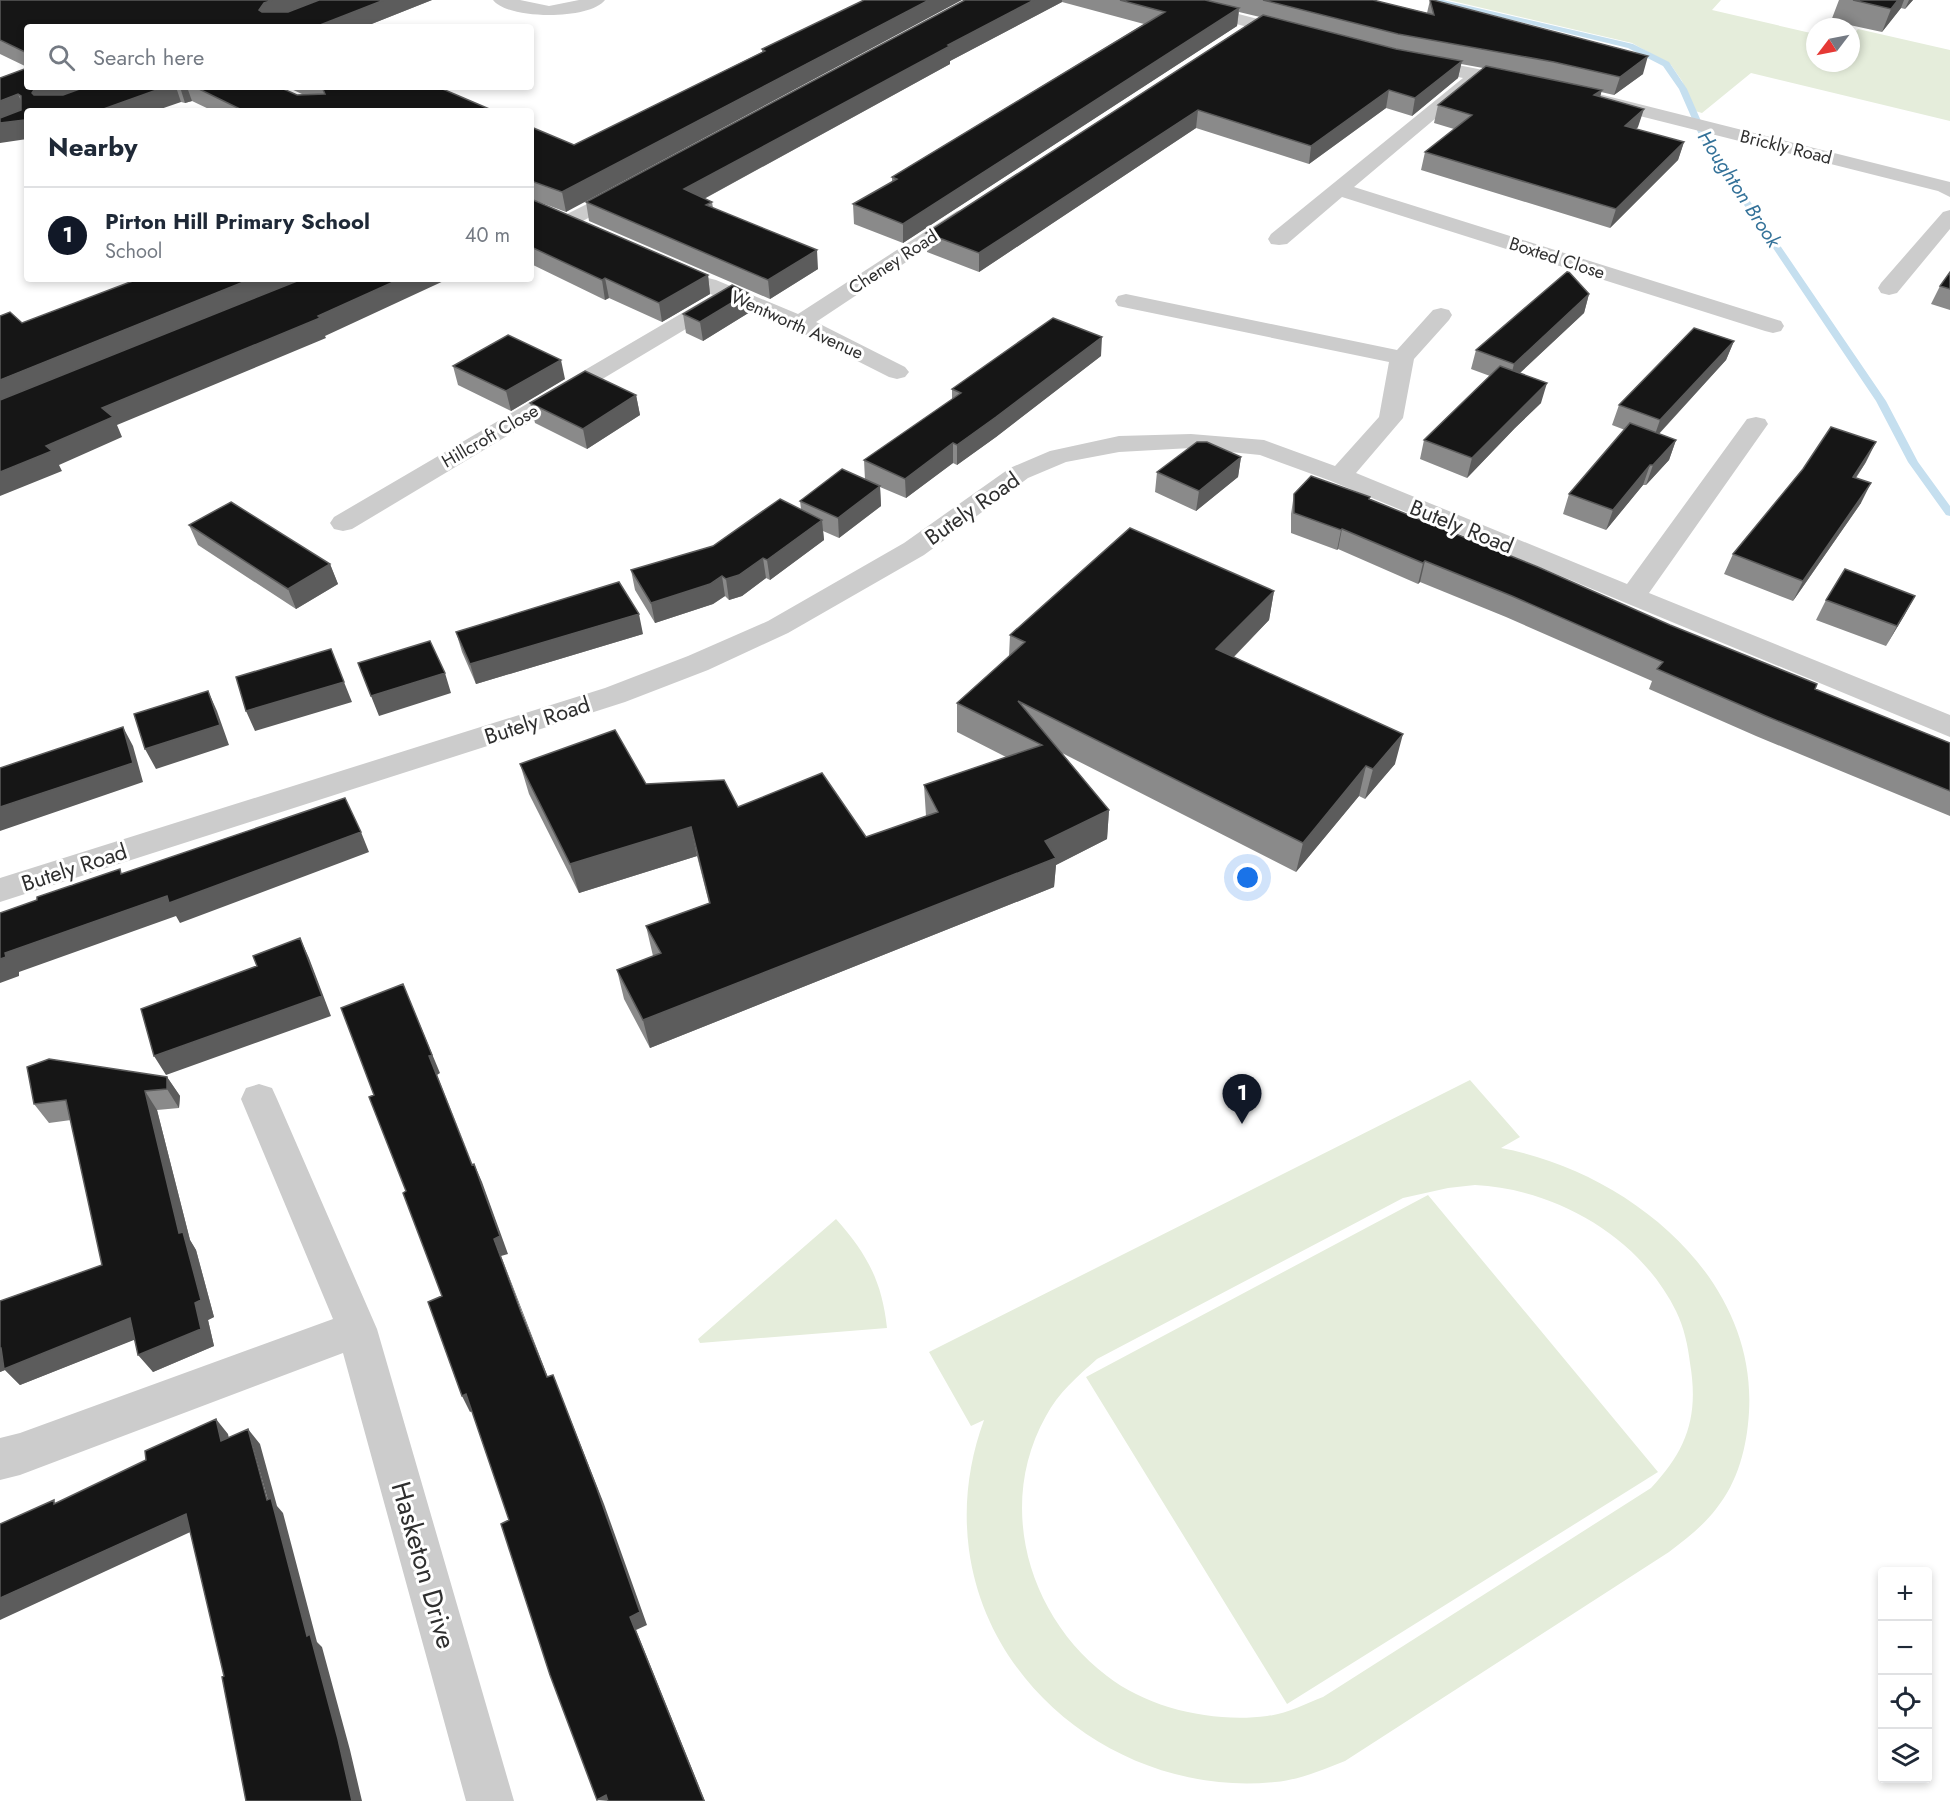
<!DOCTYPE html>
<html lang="en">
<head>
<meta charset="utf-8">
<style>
  :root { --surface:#fff; --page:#f6f6f7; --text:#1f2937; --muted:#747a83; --line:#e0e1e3; --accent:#111827 }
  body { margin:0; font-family:Jost,sans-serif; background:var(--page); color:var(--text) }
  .controls { position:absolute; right:18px; bottom:18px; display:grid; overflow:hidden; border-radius:6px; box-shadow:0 3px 9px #0003 }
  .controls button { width:54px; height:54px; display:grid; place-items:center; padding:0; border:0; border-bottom:2px solid var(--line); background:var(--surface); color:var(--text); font:30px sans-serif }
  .compass { position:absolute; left:1806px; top:18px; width:54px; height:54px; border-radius:50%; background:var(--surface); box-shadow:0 3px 9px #0003; rotate:238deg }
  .you { position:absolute; left:1248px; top:878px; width:21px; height:21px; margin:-15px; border:4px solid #fff; border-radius:50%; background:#1a73e8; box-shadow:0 0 0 9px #1a73e833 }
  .badge { display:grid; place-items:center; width:39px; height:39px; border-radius:50%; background:var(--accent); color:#fff; font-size:20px; font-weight:700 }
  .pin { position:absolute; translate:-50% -50px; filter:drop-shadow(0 2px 3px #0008) }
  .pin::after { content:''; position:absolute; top:32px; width:21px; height:18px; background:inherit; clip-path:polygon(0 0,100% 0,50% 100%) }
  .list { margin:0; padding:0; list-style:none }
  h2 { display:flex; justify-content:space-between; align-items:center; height:78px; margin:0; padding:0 24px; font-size:26px }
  h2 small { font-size:20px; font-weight:400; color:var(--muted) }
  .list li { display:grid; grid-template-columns:39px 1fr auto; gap:18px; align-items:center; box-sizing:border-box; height:96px; padding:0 24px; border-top:2px solid var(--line) }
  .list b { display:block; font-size:22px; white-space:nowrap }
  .list p { margin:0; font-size:20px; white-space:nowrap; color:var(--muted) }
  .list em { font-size:20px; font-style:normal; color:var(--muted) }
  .icon { flex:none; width:33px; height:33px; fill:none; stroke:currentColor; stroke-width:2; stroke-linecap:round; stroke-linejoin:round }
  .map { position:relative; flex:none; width:1950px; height:1801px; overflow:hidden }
  .search { position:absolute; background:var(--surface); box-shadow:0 3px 9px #0003; left:24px; top:24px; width:510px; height:66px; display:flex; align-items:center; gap:15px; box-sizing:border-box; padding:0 21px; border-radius:6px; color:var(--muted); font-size:22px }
  .panel { position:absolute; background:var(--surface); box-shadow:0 3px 9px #0003; left:24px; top:108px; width:510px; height:174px; border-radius:6px }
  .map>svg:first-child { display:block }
</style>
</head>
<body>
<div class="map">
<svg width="1950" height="1801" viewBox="0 0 1950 1801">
  <rect width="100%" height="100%" fill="#fff"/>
  <path fill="#e5eddb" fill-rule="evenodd" d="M1448 0H1721L1712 10 1815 34V63H1851V37L1858 29 1950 50V121L1751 73 1702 113 1695 111 1682 81 1671 65 1632 43Z
    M1470 1080 1520 1137 1501 1148C1625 1171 1757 1274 1749 1412 1747 1447 1738 1482 1716 1509 1703 1526 1686 1539 1669 1552L1345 1761C1322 1770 1299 1780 1275 1782 1131 1797 989 1696 969 1550 963 1505 969 1461 984 1420L971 1426 929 1352ZM1475 1185C1555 1189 1639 1236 1676 1311 1684 1327 1688 1346 1690 1363 1699 1416 1687 1450 1651 1488L1323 1697C1305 1704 1287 1714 1267 1716 1215 1723 1149 1709 1107 1676 1028 1616 996 1505 1046 1416 1058 1393 1078 1376 1097 1359L1403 1198 1448 1188Z
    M1428 1195 1658 1472 1287 1704 1086 1377Z
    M836 1219C867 1254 882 1281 887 1328L700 1343 698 1339Z"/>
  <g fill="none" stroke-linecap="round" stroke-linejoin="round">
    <path fill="#c5dfef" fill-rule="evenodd" d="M1430 0H1443L1633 44 1669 62 1687 89 1711 144 1886 401 1918 462 1950 506V516L1946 515 1908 462 1876 401 1703 144 1679 89 1663 66 1628 48Z"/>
    <path fill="#ccc" fill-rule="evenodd" d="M493 0H520L549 6 579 0H605C590 20 508 20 493 0Z
      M1156 0H1185L1300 30 1303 34 1300 38 1294 39 1159 4Z
      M1417 57 1519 77 1526 79 1528 83 1526 87 1519 89 1480 81 1354 187 1781 321 1784 326 1781 331 1773 333 1765 331 1342 197 1287 244 1279 245 1271 244 1268 239 1271 234 1463 78 1410 67 1408 63 1410 59Z
      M1599 94 1950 182V197L1938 191 1592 104 1589 100 1592 96Z
      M627 184 634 186 637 190 634 194 575 225 568 227 561 225 557 221 561 217Z
      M964 209 971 211 975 215 971 219 816 322 905 367 909 372 905 377 897 379 889 377 792 328 731 302 352 529 343 531 334 529 330 523 334 517 713 295 700 290 697 285 700 280 708 278 716 280 798 314 957 211Z
      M1950 210V229L1897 293 1889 295 1881 293 1878 288 1881 283 1943 212Z
      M1126 294 1397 350 1433 310 1441 308 1449 310 1452 315 1449 320 1414 359 1403 418 1356 473 1627 584 1747 419 1756 417 1765 419 1768 424 1649 593 1950 715V737L1331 481 1260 455 1191 448 1119 452 1066 462 1028 478 924 555 788 633 708 670 625 702 0 902V878L605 688 688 656 768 621 904 543 1010 468 1050 451 1119 436 1191 434 1264 440 1335 466 1379 417 1389 362 1118 306 1115 301 1118 296Z
      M259 1084 272 1088 277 1099 377 1329 514 1801H466L343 1353 20 1475 0 1480V1438L20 1433 333 1319 241 1099 246 1088Z"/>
  </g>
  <path fill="#8a8a8a" d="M0 0H432L364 27H27V67L0 54Z
    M864 0 566 212 531 199V127L574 145 762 52V49Z
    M965 0H1373L1427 13 1430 0 1643 74 1614 95 1601 92 1600 97 1638 127 1636 129 1684 142 1678 160 1610 228 1421 170 1425 152 1454 129 1434 123 1438 105 1483 68 1461 64 1458 78 1412 116 1386 108 1309 164 1196 128 979 272 927 252 926 233 1260 17 1239 12 1237 26 903 243 854 224 853 204 892 182V177L1144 24 1062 2 950 61V64L704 199 712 202 713 208 818 269 770 299 589 221 586 202Z
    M1839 0H1913L1905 9 1901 8 1882 32 1831 21Z
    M27 68V87H279L297 95H304L287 87H438L494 111H213L192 101 185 103 181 102 27 111 0 143Z
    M531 199 708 275 710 294 662 322 609 298 605 300 531 264Z
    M1950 272V310L1931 304 1940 286Z
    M1589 294 1584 313 1520 373 1541 403 1515 428 1467 478 1420 459 1424 440 1490 376 1471 369 1476 350Z
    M750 312 703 341 686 333 683 314Z
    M1734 341 1726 360 1659 434 1676 440 1669 460 1646 485H1643L1606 530 1563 514 1569 494 1625 430 1612 425 1619 405Z
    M1101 356 996 437 957 465 953 463 906 498 880 487 881 506 839 538 823 531 824 540 770 580 766 578 742 596 729 600 725 596 713 604 655 623 635 590 631 570 713 546 801 509 800 501 865 480 864 460 952 400V389Z
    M453 366 565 379 511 411 458 385Z
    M636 395 640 415 587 449 535 423 530 403Z
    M1241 457 1238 477 1196 511 1155 492 1157 472Z
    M1866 462 1856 478 1861 503 1793 601 1724 574 1733 554Z
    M1294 494 1370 499 1815 689 1950 743V816L1756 736 1649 689 1652 681 1506 617 1420 582 1418 584 1338 549 1337 550 1291 533V514Z
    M189 525 330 564 338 584 296 609 198 545Z
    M1274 591 1269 620 1234 657 1395 764 1365 799 1359 796 1296 872 1062 753 1109 810 1107 839 1056 865 1054 887 650 1048 624 999 617 970 653 956 646 926 709 903 697 856 579 893 529 794 520 764 646 784 866 837 926 816 924 785 1006 757 957 732V703L1009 656 1010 635Z
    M1915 596 1886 646 1816 620 1826 600Z
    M456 632 643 634 476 684 462 652Z
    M167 1077 180 1096 179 1108 157 1110 190 1240 196 1250 214 1317 208 1320 214 1346 153 1372 135 1339 20 1385 5 1370 0 1372V1301L102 1265 71 1120 49 1123 34 1104Z"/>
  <path fill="#5c5c5c" d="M273 0H325L269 21 259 10 264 3Z
    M384 0H432L364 27H315Z
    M929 0H962L566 212 562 192Z
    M1034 0H1062V2L950 61V64L687 208 684 189 948 45Z
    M1898 0H1904L1901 8 1882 32 1891 9Z
    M1909 0H1913L1905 9Z
    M1239 8 1237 26 903 243V224Z
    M1648 56 1643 74 1614 95 1620 77Z
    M1462 61 1458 78 1412 116 1415 98Z
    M36 87H93L44 105 32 93Z
    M165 87H176L181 102 155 111H98Z
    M180 87H187L192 101 185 103Z
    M1389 90 1386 108 1309 164 1311 146Z
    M1602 90 1597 108 1594 95Z
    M18 94 26 112 0 122V101Z
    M1644 109 1638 127 1620 144 1625 126Z
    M1198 110 1196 128 979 272V253Z
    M24 120 27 127V139L0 143V123Z
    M1684 142 1678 160 1610 228 1616 209Z
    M817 250 818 269 770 299 768 280Z
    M708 275 710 294 662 322 659 303Z
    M605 278 609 298 605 300 602 280Z
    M251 279H305L0 405V380Z
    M400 279H448L325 336 326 338 117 425 122 437 59 465 62 471 0 496V472L46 446 102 408 318 316Z
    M748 293 750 312 703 341 700 322Z
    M1589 294 1584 313 1509 383 1514 364Z
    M1102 337 1101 356 996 437 957 465V445Z
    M1734 341 1726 360 1653 440 1660 420Z
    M561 360 565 379 511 411 506 391Z
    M1547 383 1541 403 1515 428 1467 478 1472 458Z
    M636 395 640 415 587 449 583 429Z
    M1676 440 1669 460 1646 485 1653 465Z
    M1876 442 1866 462 1843 497 1853 477Z
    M953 443V463L906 498 905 479Z
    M1241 457 1238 477 1196 511 1199 491Z
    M1650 465 1643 485 1606 530 1613 510Z
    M1871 483 1861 503 1793 601 1803 581Z
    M880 486 881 506 839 538 838 518Z
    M822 520 824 540 770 580 767 560Z
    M1342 529 1338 549 1337 550 1341 530Z
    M763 558 766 578 742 596 729 600 726 579Z
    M1425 561 1420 582 1418 584 1423 563Z
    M330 564 338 584 296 609 288 589Z
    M722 576 725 596 713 604 655 623 651 603Z
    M1274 591 1269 620 1212 679 1216 649Z
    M1915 596 1904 616 1886 646 1897 626Z
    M639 614 643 634 476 684 470 664Z
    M445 673 451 693 379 716 371 696Z
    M344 682 352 702 255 731 246 711Z
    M208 691 217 711 229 745 156 769 145 749Z
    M123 727 133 746 143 782 0 831V807Z
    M1403 734 1395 764 1365 799 1373 769Z
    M1366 766 1359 796 1296 872 1303 843Z
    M1109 810 1107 839 1056 865 1054 887 650 1048 643 1020 1045 841Z
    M691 827 697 856 579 893 570 864Z
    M361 832 369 852 180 923 176 916 19 972V976L0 983V959L5 953 167 896Z
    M300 938 309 958 331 1016 166 1075 154 1056Z
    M403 984 440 1073 437 1075 480 1183 429 1056Z
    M167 1077 180 1096 179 1108 167 1089Z
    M145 1091 157 1110 190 1240 196 1250 214 1317 208 1320 214 1346 153 1372 138 1355 195 1303 179 1233Z
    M474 1164 482 1182 508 1254 501 1256 554 1393 547 1377 494 1239Z
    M130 1318 144 1336 20 1385 5 1370 0 1372V1348Z
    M553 1375 604 1504 647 1625 636 1630 705 1801H704L630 1617Z
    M466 1394 475 1410 470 1412 462 1396Z
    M216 1419 228 1434 233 1455 221 1441Z
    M248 1429 260 1444 277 1506 283 1513 317 1642 322 1647 350 1750 362 1801H352Z
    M186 1514 199 1528 0 1620V1598Z
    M606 1795 610 1801 597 1800Z"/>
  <path fill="#161616" stroke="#5c5c5c" stroke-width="1.5" d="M0 0H273L264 3 259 10 262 12H288L319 0H384L315 27H27V53L0 40Z
    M864 0H929L562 192 531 181V127L574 145 765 51 762 49Z
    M965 0H1034L948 45 950 46 684 189 712 202 706 205 817 250 768 280 586 202Z
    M1120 0H1205L1239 8 903 224 853 204 897 179 892 177 1165 12Z
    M1263 0H1373L1434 15 1430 0H1433L1648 56 1620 77 1554 62 1398 34Z
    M1853 0H1898L1891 9Z
    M1263 15 1396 49 1462 61 1415 98 1389 90 1311 146 1198 110 979 253 926 233Z
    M1486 66 1602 90 1594 95 1644 109 1625 126 1684 142 1616 209 1425 152 1472 115 1438 105Z
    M27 68V87H36L32 93 34 95H63L85 87H165L98 111H27V131L24 120 0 123V118L21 110V96L18 94 0 101V78Z
    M195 87H279L297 95 325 94 322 87H438L494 111H244Z
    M531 199 708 275 659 303 605 278 602 280 531 247Z
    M1568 271 1589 294 1514 364 1476 350Z
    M1950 272V289L1940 286Z
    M138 279H251L0 380V316L10 312 22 323Z
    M302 279H400L318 316 320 318 102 408 113 417 46 446 52 451 0 472V400Z
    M732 285 748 293 700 322 683 314Z
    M1053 318 1102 337 996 417 957 445 953 443 905 479 864 460 961 393 952 389Z
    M1694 328 1734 341 1660 420 1619 405Z
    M508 335 561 360 506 391 453 366Z
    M1500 366 1547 383 1472 458 1424 440Z
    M585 371 636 395 583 429 530 403Z
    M1630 423 1676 440 1653 465H1650L1613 510 1569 494Z
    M1831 427 1876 442 1853 477 1871 483 1803 581 1733 554 1803 469Z
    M1197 442H1207L1241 457 1199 491 1157 472Z
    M842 469 880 486 838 518 800 501Z
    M1311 476 1370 497 1369 499 1538 567 1670 625 1817 684 1815 689 1950 743V791L1766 716 1657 669 1663 662 1512 596 1425 561 1423 563 1342 529 1341 530 1294 513V494Z
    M780 499 822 520 767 560 763 558 739 575 726 579 722 576 710 584 651 603 631 570 713 546Z
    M231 502 330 564 288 589 189 525Z
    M1130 528 1274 591 1216 649 1403 734 1373 769 1366 766 1303 843 1018 701 1109 810 1045 841 1056 858 643 1020 617 970 661 953 646 926 710 903 691 827 570 864 520 764 615 730 646 784 724 780 738 807 822 773 866 837 938 812 924 785 1042 745 957 703 1025 642 1010 635Z
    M1845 569 1915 596 1897 626 1826 600Z
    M619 582 639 614 470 664 456 632Z
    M430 641 445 673 371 696 358 663Z
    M331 649 344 682 246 711 236 677Z
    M208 691 220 725 145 749 134 714Z
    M123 727 133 763 0 807V768Z
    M345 798 361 832 169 903 167 896 5 953 6 957 0 959V913L37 900V897L120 869 121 874Z
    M300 938 322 996 154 1056 141 1009 257 966 253 956Z
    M403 984 432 1055 429 1056 472 1165 474 1164 500 1236 494 1239 521 1312 547 1377 553 1375 597 1489 640 1612 630 1617 704 1801H608L606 1795 597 1800 550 1675 501 1524 509 1520 466 1394 462 1396 428 1302 442 1296 403 1193 406 1191 369 1097 374 1095 341 1008Z
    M49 1059 167 1077V1089L145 1091 179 1233 183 1232 201 1300 195 1303 201 1329 138 1355 130 1318 4 1369 1 1348H0V1301L102 1265 66 1100 34 1104 27 1067Z
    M216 1419 221 1441 248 1429 267 1500 271 1498 307 1636 310 1634 338 1739 352 1801H246L222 1677 224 1676 186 1514 0 1598V1524L54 1500V1504L146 1460 145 1451Z"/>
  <g text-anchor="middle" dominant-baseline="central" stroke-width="6" stroke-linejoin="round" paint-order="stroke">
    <g font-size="18" fill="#2f2f2f" stroke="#fff">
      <text transform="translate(1786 147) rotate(14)">Brickly Road</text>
      <text transform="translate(1557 258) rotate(18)">Boxted Close</text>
      <text transform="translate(893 262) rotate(-33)">Cheney Road</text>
      <text transform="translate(797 325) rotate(24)">Wentworth Avenue</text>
      <text transform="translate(490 436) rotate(-30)">Hillcroft Close</text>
    </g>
    <g font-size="20" font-style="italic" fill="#347299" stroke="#fff">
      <text transform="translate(1739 189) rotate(57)">Houghton Brook</text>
    </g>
    <g font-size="22" fill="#2f2f2f" stroke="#fff">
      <text transform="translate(972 508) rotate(-35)">Butely Road</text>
      <text transform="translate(1462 526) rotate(22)">Butely Road</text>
      <text transform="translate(537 720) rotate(-18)">Butely Road</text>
      <text transform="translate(74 867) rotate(-18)">Butely Road</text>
    </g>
    <g font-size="27" fill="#2f2f2f" stroke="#fff">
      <text transform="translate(424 1565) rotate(74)">Hasketon Drive</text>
    </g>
  </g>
</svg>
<div class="controls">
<button>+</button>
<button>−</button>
<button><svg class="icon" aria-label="locate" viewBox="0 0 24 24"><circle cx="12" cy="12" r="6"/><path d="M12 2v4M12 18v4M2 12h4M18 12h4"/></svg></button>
<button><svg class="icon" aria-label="layers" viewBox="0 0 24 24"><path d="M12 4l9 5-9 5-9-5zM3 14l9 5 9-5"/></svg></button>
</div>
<svg class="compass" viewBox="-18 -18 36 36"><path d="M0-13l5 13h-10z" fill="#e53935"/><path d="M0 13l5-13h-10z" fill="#747a83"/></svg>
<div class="you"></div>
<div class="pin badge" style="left:1242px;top:1124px">1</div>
<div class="search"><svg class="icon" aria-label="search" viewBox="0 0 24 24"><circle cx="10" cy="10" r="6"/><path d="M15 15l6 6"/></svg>Search here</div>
<section class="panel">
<h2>Nearby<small></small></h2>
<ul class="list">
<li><span class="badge">1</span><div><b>Pirton Hill Primary School</b><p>School</p></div><em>40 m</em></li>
</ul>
</section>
</div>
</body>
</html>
